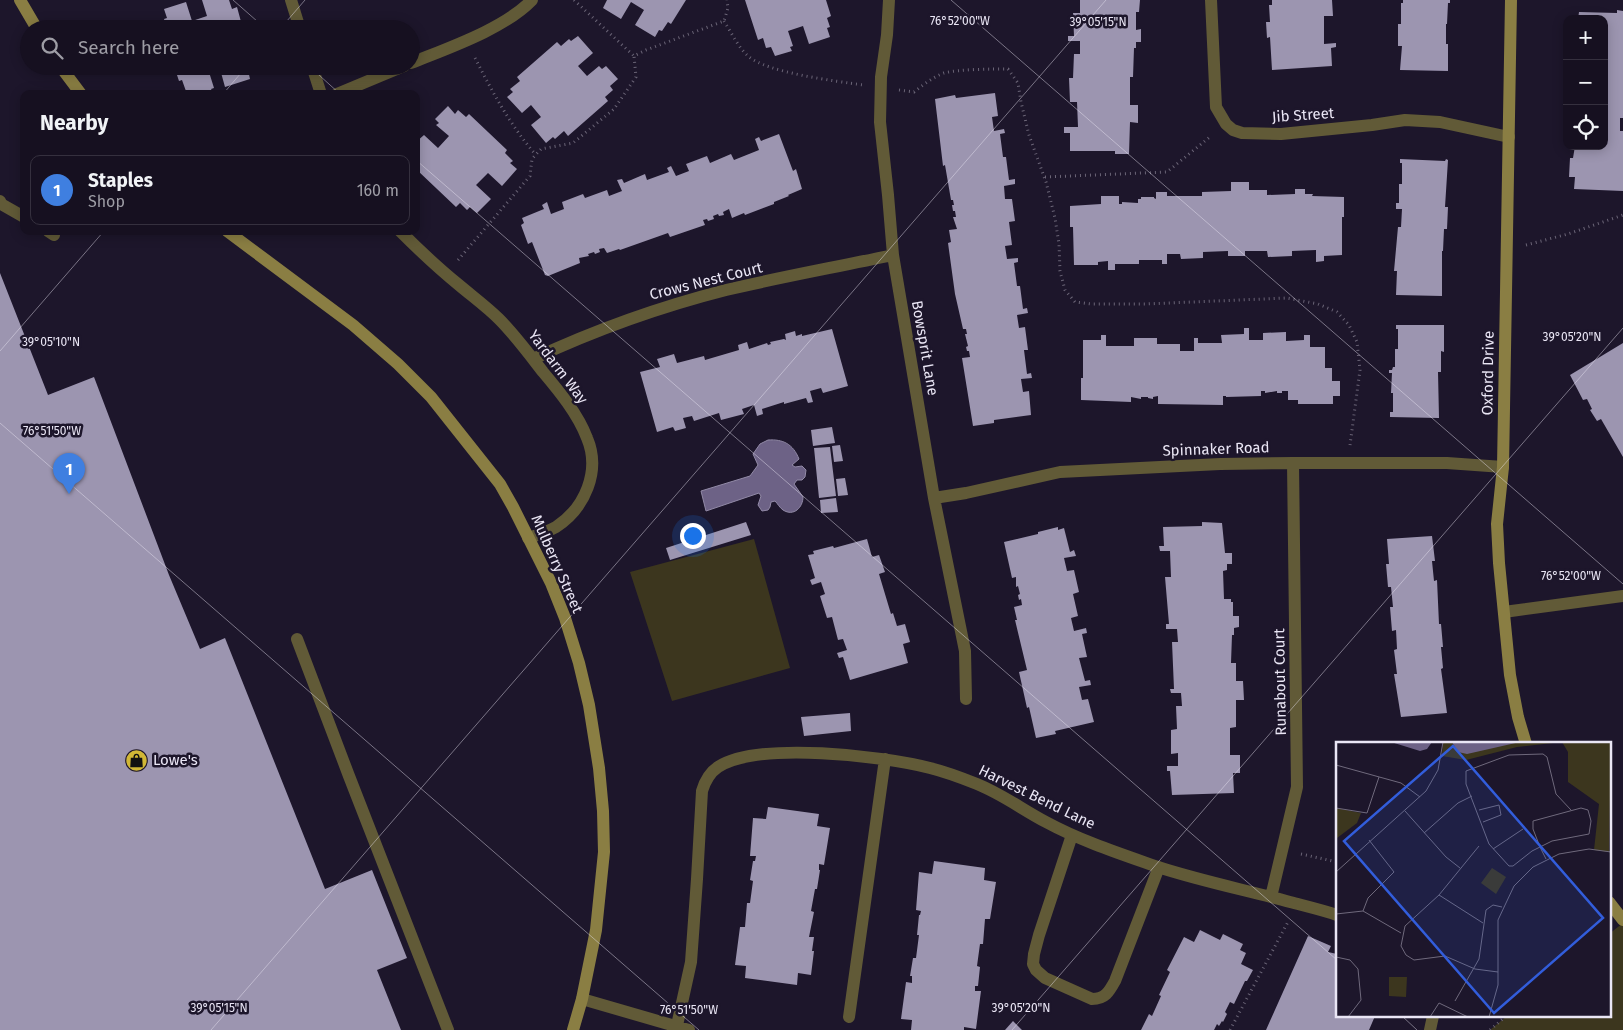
<!DOCTYPE html>
<html lang="en">
<head>
<meta charset="utf-8">
<style>
  :root { --surface:#161020; --page:#231e2d; --text:#f1f3f6; --muted:#9e9da5; --line:#35303e; --accent:#db2777 }
  body { margin:0; font-family:"Fira Sans",sans-serif; background:var(--page); color:var(--text) }
  .controls { position:absolute; right:15px; top:15px; display:grid; overflow:hidden; border-radius:10px; box-shadow:0 2px 12px #0003 }
  .controls button { width:45px; height:45px; display:grid; place-items:center; padding:0; border:0; border-bottom:1px solid var(--line); background:var(--surface); color:var(--text); font:25px sans-serif }
  .you { position:absolute; left:692px; top:535px; width:18px; height:18px; margin:-12px; border:4px solid #fff; border-radius:50%; background:#1a73e8; box-shadow:0 0 0 8px #1a73e833 }
  .badge { display:grid; place-items:center; width:32px; height:32px; border-radius:50%; background:var(--accent); color:#fff; font-size:16px; font-weight:700 }
  .pin { position:absolute; translate:-50% -41px; filter:drop-shadow(0 1px 2px #0008) }
  .pin::after { content:''; position:absolute; top:26px; width:18px; height:15px; background:inherit; clip-path:polygon(0 0,100% 0,50% 100%) }
  .list { margin:0; padding:0; list-style:none }
  h2 { display:flex; justify-content:space-between; align-items:center; height:65px; margin:0; padding:0 20px; font-size:21px }
  h2 small { font-size:16px; font-weight:400; color:var(--muted) }
  .list li { display:grid; grid-template-columns:32px 1fr auto; gap:15px; align-items:center; box-sizing:border-box; height:70px; margin:0 10px 10px; padding:0 10px; border:1px solid var(--line); border-radius:10px }
  .list b { display:block; font-size:19px; white-space:nowrap }
  .list p { margin:0; font-size:16px; white-space:nowrap; color:var(--muted) }
  .list em { font-size:16px; font-style:normal; color:var(--muted) }
  .icon { flex:none; width:28px; height:28px; fill:none; stroke:currentColor; stroke-width:2; stroke-linecap:round; stroke-linejoin:round }
  .map { position:relative; flex:none; width:1623px; height:1030px; overflow:hidden }
  .search { position:absolute; background:var(--surface); box-shadow:0 2px 12px #0003; left:20px; top:20px; width:400px; height:55px; display:flex; align-items:center; gap:12px; box-sizing:border-box; padding:0 18px; border-radius:28px; color:var(--muted); font-size:19px }
  .panel { position:absolute; background:var(--surface); box-shadow:0 2px 12px #0003; left:20px; top:90px; width:400px; height:145px; border-radius:10px }
  .map>svg:first-child { display:block }
</style>
</head>
<body>
<div class="map">
<svg width="1623" height="1030" viewBox="0 0 1623 1030">
  <rect width="100%" height="100%" fill="#1d162b"/>
  <path fill="#3c361e" d="M754 539 790 668 672 701 630 572Z
    M1623 923V1030H1490L1507 1016H1609V934Z"/>
  <path fill="#6d6286" stroke="#928aa7" d="M768 440C783 439 793 444 799 459L792 465 795 467 802 466 806 470 805 477 802 480H797L794 484 803 497C803 507 794 517 783 510 779 507 778 504 775 501L771 502 770 507 768 510 762 511 758 505 761 496 759 493 706 511 701 491 750 476 758 465 753 454 760 444Z"/>
  <path fill="#9c95b0" d="M202 0H229L232 9 237 7 243 29H167L164 19 167 18 164 9 186 2 192 21 207 16Z
    M607 0H686L671 24 668 22 662 31 659 30 655 37 635 25 644 10 631 2 621 19 603 8Z
    M745 0H826L831 16 827 18 830 27 827 28 830 37 809 44 803 26 788 31 793 46 790 47 792 51 775 56 771 47 766 48 763 38 758 40Z
    M1080 0H1140L1139 12H1136V30L1141 29V42H1136V48H1134L1133 77H1130V105H1138V123L1130 122 1129 154H1115V151H1070V133H1064V127H1078L1077 102H1070L1069 78H1073L1074 54H1080V41H1068V36H1074L1073 13H1080Z
    M1272 0H1332L1333 16H1324V44L1336 43V47L1331 48 1332 66 1272 70 1270 37 1267 38 1266 22H1270L1269 5H1272Z
    M1403 0H1450V3H1448L1447 24H1446V44H1448V71L1400 70 1402 46H1398V24H1401V3H1403Z
    M1617 10 1623 11V118H1620V131H1623V191L1574 189 1575 177H1569L1570 158H1573L1575 146H1604V19H1578L1579 12 1617 13Z
    M578 36 593 53 578 66 587 76 599 66 602 69 606 66 618 79 610 86 613 90 605 97 608 101 568 136 564 131 555 139 553 137 546 143 531 125 541 117 531 105 522 113 507 97 513 92 510 89 520 81 517 77 557 42 561 46 569 39 571 41Z
    M174 66H250L251 69 248 70 250 79 225 87 220 69 209 72 214 88 211 89 213 93 187 94 182 80 179 81Z
    M995 93 998 116 992 117 994 131 1004 129 1005 133 1000 134 1003 157H1006L1009 180 1015 179V184L1004 186 1005 199H1012L1015 221 1009 222 1012 245 1005 246 1007 259 1018 258V262L1014 263 1017 286H1020L1023 309 1027 308 1028 313 1017 315 1019 328 1025 327 1028 350H1024L1027 374 1031 373 1032 378 1021 379 1023 392 1029 391 1031 415 994 420V423L973 426 962 358 970 357 969 351H967L966 347 968 346 965 334H967L966 329H963L955 294 948 243 951 242 949 230 957 229 953 217H956L955 211H953L952 205H954L953 200H951L945 165 943 166 935 99 955 95 956 98Z
    M448 106 455 114 458 110 466 117 469 114 507 150 505 153 513 161 510 163 517 169 502 186 488 173 476 185 491 199 477 213 470 207 467 210 460 203 456 207 417 170 420 167 416 163V142L424 135 438 148 449 136 436 125 439 123 435 119Z
    M779 134 793 171 796 169 802 189 788 195 789 196 774 202V204L745 215 744 213 732 218 729 209 723 212 724 215 719 216 718 214 713 216 714 219 708 221 707 219 703 220 705 225 670 237 668 233 620 250 619 249 607 253 604 248 599 249 600 252 595 254 594 252 588 254 589 256 579 258 580 263 548 276 545 275 532 242 528 244 521 225 524 223 522 218 544 209 542 205 547 202 551 214 564 209 562 202 583 194 585 198 607 190 609 196 622 191 617 180 622 179 624 183 645 174 647 180 669 172 667 168 671 166 676 176 689 171 686 164 707 156 710 163 731 154 734 160 759 150 755 139 759 137 761 141Z
    M1400 159 1445 161 1446 159 1448 160 1445 207H1448L1447 229H1444L1443 251H1442V296L1396 295 1397 271H1394L1398 227H1401L1402 209H1396V203H1399V184H1402V163H1400Z
    M1231 182H1249V190H1267V195L1295 194V189H1305V194H1313L1312 196 1344 197V217H1342V255L1324 256V261L1316 262V250L1292 251V256L1268 257 1267 251H1245V256H1228V251L1203 252V258L1181 259 1180 254H1167V264H1162V260H1139V264H1115V270H1108V261L1098 262V265H1074L1073 227H1070V206L1101 204V196H1119V204H1122V202L1138 203V199H1141V197H1154V198L1156 199V192H1167V196H1202V192L1231 191Z
    M0 273 48 395 94 377 169 575 200 649 225 638 325 889 372 870 407 958 377 970 401 1030H0Z
    M1396 325H1444V352L1441 351V372H1438L1439 418 1390 417V412H1393V393H1391L1392 373H1389V370H1392L1393 367H1395V349H1398V329H1396Z
    M1244 328H1249V340H1263V333L1286 332V341L1304 340V335H1310V347H1325V368H1332V381H1340V396H1333V404H1298V400H1288V391H1282V393H1277V391L1265 393V391H1261V396L1226 397V396H1223V405L1158 404V396L1153 397V399L1148 398V397H1141V399L1131 397V402L1081 400V378H1083V340H1101V335H1106V346H1134V338H1157V344H1180V351H1194V338H1198V343H1222L1221 335 1244 334Z
    M832 329 848 386 823 393 821 388 810 391 813 402 808 403 806 398 784 404V402L762 409 763 414 757 416 754 405 742 409 744 414 721 420 719 413 694 421 692 416 683 418 686 428 675 431 673 427 657 432 640 372 660 367 657 359 674 354 677 363 704 356 705 360 739 350 738 345 747 342 749 349 767 343 768 345 771 344 770 342 784 339 786 340 785 334 795 331 796 336 802 334V336Z
    M1623 343V457L1601 419 1597 421 1590 410 1592 409 1587 399 1583 400 1570 375Z
    M832 427 835 443 813 446 811 430Z
    M840 445 843 461 834 462 832 446Z
    M830 447 836 496 819 498 814 448Z
    M845 478 848 495 838 496 836 479Z
    M836 498 838 512 821 513 820 500Z
    M746 522 751 535 670 560 666 548Z
    M1202 522 1222 523 1225 553H1232V564H1227V570L1223 571 1224 599H1231V602H1233V616H1239V627L1234 628V635H1232L1231 663H1236V681H1243L1244 700H1236V727L1230 728V755H1240V773H1233L1234 793 1172 795 1170 771H1167V766H1178V753L1171 754V730L1177 729 1176 706H1182L1181 693H1171L1170 689H1174L1172 642H1178L1177 629H1166V624H1169L1165 577H1171L1170 551H1160L1159 546H1164L1163 527 1202 526Z
    M1058 527V530L1064 528 1070 552 1074 550 1076 556 1064 558 1067 571 1074 570 1079 592 1073 594 1078 616 1071 618 1074 631 1086 628 1087 633 1082 634 1087 657 1079 658 1085 681 1090 680 1091 685 1079 687 1082 700 1088 699 1094 722 1055 731 1056 734 1036 738 1029 707 1027 708 1019 672 1027 670 1015 620H1017L1014 607 1022 605 1021 599 1019 600 1018 595 1020 594 1018 586 1016 587V577L1012 578 1004 542 1038 534V532Z
    M1432 536 1435 561H1432L1434 581 1437 580 1439 624H1441L1443 647H1441L1443 668 1441 669 1447 713 1401 717 1394 674H1397L1394 650 1397 649 1396 630 1392 631 1390 607H1393L1391 587H1388L1386 564H1389L1387 539Z
    M867 539 872 557 879 555 885 572 879 574 891 614 893 613 897 626 905 624 910 642 903 644 908 663 850 680 843 657 839 658 837 653 847 650 843 639 838 640 832 617 827 618 820 596 825 594 821 582 812 585 810 580 815 578 808 555 814 554 813 551 833 546 834 548Z
    M850 713 851 731 804 736 801 717Z
    M768 807 819 814 817 826 830 828 824 865 819 864V870H820L817 889H815L811 911 814 912 809 937H814L812 951H814L811 975 798 973 797 985 745 978 746 966 735 965 740 927H745L747 903H750L753 881 750 880 753 861H755L756 856H750L753 818 766 819Z
    M934 861 985 868 984 880 996 882 990 919H985L983 944H980L977 966 980 967 978 986H975V991H981L976 1029 964 1027V1030H911L912 1020 901 1019 906 982 912 983V976H910L913 958H916L919 935H917L919 915H920L921 911 916 910 919 872 932 874Z
    M1200 930 1220 940 1223 934 1243 944 1240 950 1246 953 1241 964 1253 970 1247 981H1245L1234 1004 1230 1002 1225 1012 1227 1014 1223 1022 1222 1021 1219 1026 1217 1024 1214 1030H1141L1149 1014 1152 1016 1161 996 1159 995 1170 972 1167 970 1184 937 1194 942Z
    M1308 936 1331 946 1328 952 1337 954V1016H1375L1369 1030H1266Z
    M1013 1021 1022 1030H1005Z"/>
  <g fill="none" stroke-linecap="round" stroke-linejoin="round">
    <path stroke="#6b6577" stroke-width="3" stroke-dasharray="1 4" stroke-linecap="butt" d="M574 0 634 56
      M724 21C731 32 738 47 748 56 767 73 836 81 863 85
      M475 58C493 93 510 125 536 155
      M899 90 914 92C923 85 933 77 944 73 960 69 992 69 1008 69L1018 83 1021 102 1029 135 1046 182 1055 218 1059 244 1060 271 1065 290 1075 302 1091 304H1145L1287 298 1318 304 1337 312 1349 325 1357 342 1360 370 1350 445
      M1045 177 1167 172 1211 136
      M1526 245 1568 234 1623 215
      M458 260 530 176 532 159 541 149 573 143 614 109 636 77 634 56 646 50 724 21 728 8 727 0
      M1301 854 1337 862
      M1230 1030 1289 920
      M1490 1030 1506 1016"/>
    <path stroke="#615a37" stroke-width="12" d="M0 201 1 204 24 217
      M48 231 54 235
      M297 639 349 776 448 1030"/>
    <path stroke="#615a37" stroke-width="12" d="M291 0 300 29
      M889 0 887 35 881 77 880 122 888 195 893 255 934 498 965 651 966 699
      M1211 0 1216 107 1226 124 1233 130 1242 133 1281 134 1372 125 1405 120 1440 122 1509 137
      M411 63C448 48 504 29 532 0
      M312 66 321 94
      M337 94 404 66
      M400 231C419 250 438 268 459 285 472 296 487 307 499 319 515 335 529 354 543 372 559 391 578 414 587 438 601 471 585 508 556 527 547 532 538 535 528 538
      M533 359C595 330 659 307 726 290 781 277 837 267 893 255
      M934 498 966 493 1060 472 1220 464 1293 463H1447L1503 467
      M1504 612 1623 596
      M1072 835 1039 935 1034 954 1033 964 1036 970 1045 978 1092 999C1105 999 1109 992 1115 981L1159 867
      M1271 897 1297 787 1293 463
      M582 999 689 1030
      M849 1017 885 759
      M676 1030 691 962 697 879 702 791C705 781 709 773 718 767 758 741 884 756 930 768 946 772 962 778 977 784 1002 794 1023 810 1046 822 1081 841 1121 854 1158 867 1201 881 1246 890 1290 902 1305 906 1322 910 1337 915
      M1430 1030 1433 1016"/>
    <path stroke="#8a7e43" stroke-width="12" d="M20 0 37 29
      M1511 0 1503 467 1497 524 1499 563 1510 675 1518 717 1526 744
      M60 66 81 94
      M227 231 353 325 398 364 431 397 500 484 513 507 551 583 565 618 579 663 589 705 599 768 603 811 604 852 596 930 582 999 573 1030
      M1609 902 1623 920"/>
  </g>
  <path fill="none" stroke="#eae6f5" stroke-width="1" stroke-opacity="0.45" d="M233 0 266 29M951 0 1623 584M280 29 305 0M309 66 340 94M223 94 247 66M416 160 1337 960M0 351 104 231M0 423 699 1030M1402 1016 1417 1030M211 1030 1106 0M1012 1030 1623 328"/>
  <defs>
    <symbol id="shop-disc" viewBox="-11 -11 22 22"><circle r="9.5" fill="#d1b736" stroke="#1d162b"/><path d="M-5-2.5h2.3a2.7 3.5 0 0 1 5.4 0H5L5.5 6h-11ZM-1.5-2.5h3a1.5 2.3 0 0 0-3 0Z" fill="#111"/></symbol>
  </defs>
  <g fill-rule="evenodd">
    <use href="#shop-disc" x="124" y="748" width="25" height="25"/>
  </g>
  <g text-anchor="middle" dominant-baseline="central" stroke-width="5" stroke-linejoin="round" paint-order="stroke">
    <g font-size="15" fill="#eae6f5" stroke="#1d162b">
      <text transform="translate(1303 115) rotate(-4)">Jib Street</text>
      <text transform="translate(706 281) rotate(-14)">Crows Nest Court</text>
      <text transform="translate(925 348) rotate(80)">Bowsprit Lane</text>
      <text transform="translate(558 367) rotate(53)">Yardarm Way</text>
      <text transform="translate(1488 373) rotate(-89)">Oxford Drive</text>
      <text transform="translate(1216 449) rotate(-2)">Spinnaker Road</text>
      <text transform="translate(557 564) rotate(66)">Mulberry Street</text>
      <text transform="translate(1280 682) rotate(-91)">Runabout Court</text>
      <text transform="translate(1037 797) rotate(26)">Harvest Bend Lane</text>
    </g>
    <g font-size="15" fill="#eae6f5" stroke="#1d162b" text-anchor="start">
      <text x="153" y="760">Lowe's</text>
    </g>
  </g>
  <g transform="translate(1336 742)">
    <rect width="275" height="275" fill="#1d162b"/>
    <path d="M107 0H226L181 5 130 18 106 14ZM226 0H275L273 110 258 108 263 62 232 40V10ZM0 66 25 71 21 81 1 96ZM156 126 170 135 160 152 145 141ZM53 235H71L70 255 53 254Z" fill="#3c361e"/>
    <path d="M55 0H96L91 7 84 9ZM116 0H184L131 12 122 10Z" fill="#6d6286"/>
    <path fill="none" stroke="#6f697c" stroke-width="1" d="M0 23 65 41 84 55M0 66 31 71 43 35M143 68 163 63 165 73 147 80M69 69 110 115 124 126M88 91 122 61 136 54M143 104 103 153 69 184 65 204 70 213 78 218 109 214 139 227 162 230M157 107 187 87M210 117 204 105 197 87V79L245 66 252 68 255 79 253 92 216 99 196 109 177 124H173L153 102 130 42V29L173 13 207 12 211 15 220 52 235 68M0 130 90 49 102 28 107 0M103 153 147 181M27 169 32 156 58 130 33 98M0 172 27 169 65 191M0 215 14 218 22 227 25 258 12 275M119 259 143 217 150 168 157 163 166 165M94 275 103 261 132 275M153 275 162 243V178L178 144 197 125 223 112 253 107 275 110"/>
    <path fill="#325ddb" fill-opacity="0.15" stroke="#325ddb" stroke-width="2.5" d="M117 4 267 176 158 271 8 99Z"/>
    <rect width="275" height="275" fill="none" stroke="#eae6f5" stroke-width="2.5"/>
  </g>
  <g font-size="12" text-anchor="middle" fill="#eae6f5" stroke="#1d162b" stroke-width="5" stroke-linejoin="round" paint-order="stroke">
    <text x="960" y="25">76°52'00"W</text>
    <text x="1098" y="26">39°05'15"N</text>
    <text x="1572" y="341">39°05'20"N</text>
    <text x="51" y="346">39°05'10"N</text>
    <text x="52" y="435">76°51'50"W</text>
    <text x="1571" y="580">76°52'00"W</text>
    <text x="219" y="1012">39°05'15"N</text>
    <text x="1021" y="1012">39°05'20"N</text>
    <text x="689" y="1014">76°51'50"W</text>
  </g>
</svg>
<div class="controls">
<button>+</button>
<button>−</button>
<button><svg class="icon" aria-label="locate" viewBox="0 0 24 24"><circle cx="12" cy="12" r="6"/><path d="M12 2v4M12 18v4M2 12h4M18 12h4"/></svg></button>
</div>
<div class="you"></div>
<div class="pin badge" style="left:69px;top:494px;background:#3f7fe0">1</div>
<div class="search"><svg class="icon" aria-label="search" viewBox="0 0 24 24"><circle cx="10" cy="10" r="6"/><path d="M15 15l6 6"/></svg>Search here</div>
<section class="panel">
<h2>Nearby<small></small></h2>
<ul class="list">
<li><span class="badge" style="background:#3f7fe0">1</span><div><b>Staples</b><p>Shop</p></div><em>160 m</em></li>
</ul>
</section>
</div>
</body>
</html>
